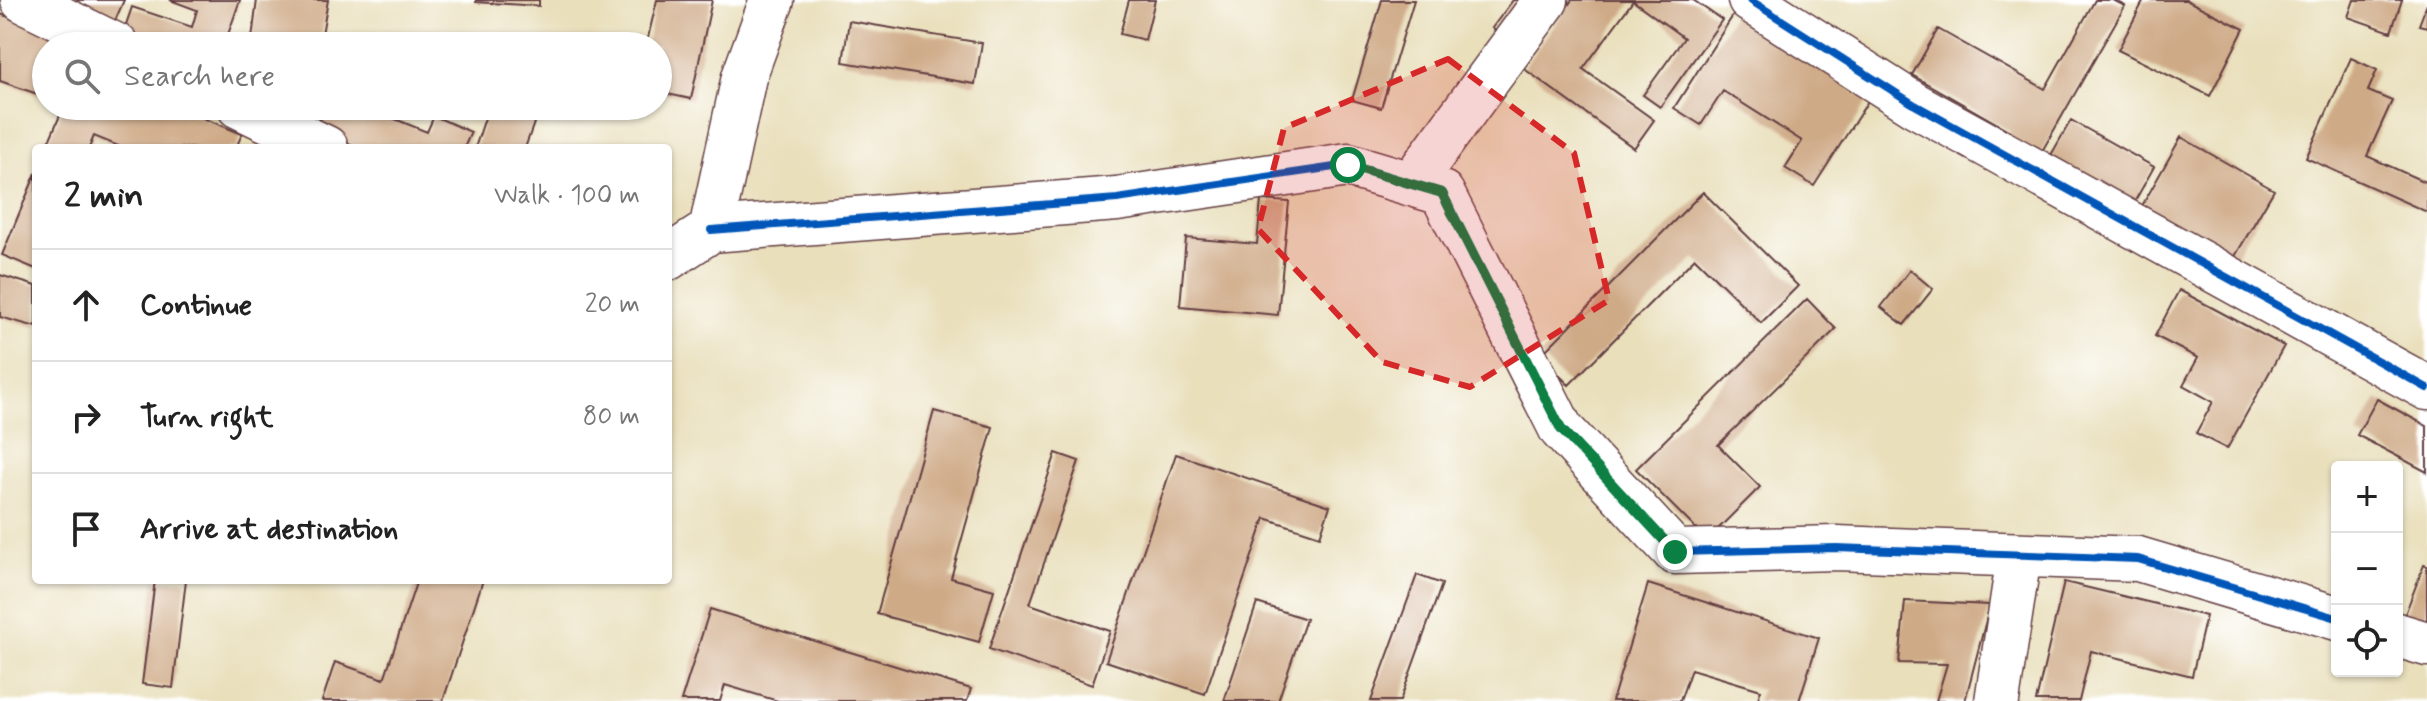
<!DOCTYPE html>
<html lang="en">
<head>
<meta charset="utf-8">
<style>
  :root { --surface:#fff; --page:#f2f2f2; --text:#222; --muted:#767676; --line:#e0e0e0 }
  body { margin:0; font-family:Mynerve,sans-serif; background:var(--page); color:var(--text) }
  .controls { position:absolute; right:24px; bottom:24px; display:grid; overflow:hidden; border-radius:8px; box-shadow:0 2px 6px #0004 }
  .controls button { width:72px; height:72px; display:grid; place-items:center; padding:0; border:0; border-bottom:2px solid var(--line); background:var(--surface); color:var(--text); font:40px sans-serif }
  .stop { position:absolute; width:24px; height:24px; margin:-18px; border:6px solid #0b8043; border-radius:50%; background:#fff }
  .stop.end { background:#0b8043; border-color:#fff; box-shadow:0 2px 8px #0008 }
  .list { margin:0; padding:0; list-style:none }
  h2 { display:flex; justify-content:space-between; align-items:center; height:104px; margin:0; padding:0 32px; font-size:34px }
  h2 small { font-size:26px; font-weight:400; color:var(--muted) }
  .list li { display:grid; grid-template-columns:52px 1fr auto; gap:24px; align-items:center; box-sizing:border-box; height:112px; padding:0 32px; border-top:2px solid var(--line) }
  .list b { display:block; font-size:30px; white-space:nowrap }
  .list em { font-size:26px; font-style:normal; color:var(--muted) }
  .icon { flex:none; width:44px; height:44px; fill:none; stroke:currentColor; stroke-width:2; stroke-linecap:round; stroke-linejoin:round }
  .map { position:relative; flex:none; width:2427px; height:701px; overflow:hidden }
  .search { position:absolute; background:var(--surface); box-shadow:0 2px 6px #0004; left:32px; top:32px; width:640px; height:88px; display:flex; align-items:center; gap:20px; box-sizing:border-box; padding:0 28px; border-radius:44px; color:var(--muted); font-size:30px }
  .panel { position:absolute; background:var(--surface); box-shadow:0 2px 6px #0004; left:32px; top:144px; width:640px; height:440px; border-radius:8px }
  .map>svg:first-child { display:block }
</style>
</head>
<body>
<div class="map">
<svg width="2427" height="701" viewBox="0 0 2427 701">
  <rect width="100%" height="100%" fill="#fff"/>
  <filter id="ink" filterUnits="userSpaceOnUse"><feTurbulence type="fractalNoise" baseFrequency=".0125" numOctaves="2"/><feDisplacementMap in="SourceGraphic" scale="16" xChannelSelector="R" yChannelSelector="G"/><feConvolveMatrix kernelMatrix="1 2 1 2 8 2 1 2 1" color-interpolation-filters="sRGB"/></filter>
  <filter id="wash" filterUnits="userSpaceOnUse"><feTurbulence type="fractalNoise" baseFrequency=".006" numOctaves="4" result="noise"/><feDisplacementMap in="SourceGraphic" scale="32" xChannelSelector="R" yChannelSelector="G"/><feGaussianBlur stdDeviation="1.8" result="paint"/><feColorMatrix in="noise" values="0 0 0 0 0 0 0 0 0 0 0 0 0 0 0 0 0 1.4 0 .05"/><feComposite in="paint" operator="in"/></filter>
  <g filter="url(#wash)">
    <rect width="100%" height="100%" fill="#e9dfbb"/>
    <g id="blocks">
      <path fill="#cfaa87" d="M65 0H124L115 21Z
        M170 0H240L224 46H132L120 42 132 7 192 27 197 10Z
        M257 0H328L320 46H251Z
        M476 0H539V6L476 2Z
        M657 0H712L691 99 658 92V46H646Z
        M1129 0H1155L1145 40 1120 34Z
        M1382 0H1414L1381 108 1352 100Z
        M1513 0H1530L1502 36 1492 28Z
        M1572 0H1693L1722 20 1660 107 1643 95 1684 38 1633 1 1583 69 1654 120 1634 148 1523 68Z
        M2095 0H2113L2125 6 2037 160 2004 141 2010 131 1912 75 1938 29 2045 89Z
        M2144 0H2186L2244 29 2210 96 2118 50Z
        M2354 0H2402L2391 32 2348 17Z
        M1741 3 1868 101 1814 186 1785 168 1802 141 1723 91 1701 125 1674 108Z
        M2427 4V27L2419 25Z
        M0 14 77 41 76 46H46V97L0 81Z
        M849 21 982 43 975 84 843 62Z
        M2351 58 2377 70 2368 91 2392 101 2367 156 2427 183V212L2306 158Z
        M64 106H174L242 134 236 148H123L94 136 89 148H46Z
        M257 106H317L309 129Z
        M326 106H363L427 132 434 116 471 132 464 148H360L316 129Z
        M489 106H540L525 148H475Z
        M2071 120 2154 167 2131 208 2047 162Z
        M2181 137 2274 190 2231 263 2139 211Z
        M36 173V269L2 255Z
        M1703 192 1798 286 1761 323 1695 258 1569 385 1540 356Z
        M1261 200 1289 202 1278 315 1180 306 1186 238 1257 244Z
        M1910 270 1933 289 1904 325 1881 307Z
        M0 275 36 286V327L0 317Z
        M2179 290 2284 346 2227 449 2196 433 2213 402 2183 385 2198 358 2155 336Z
        M1807 299 1836 329 1718 445 1760 487 1707 540 1636 469Z
        M2377 399 2427 426V472L2357 435Z
        M934 411 993 427 951 578 994 590 979 642 877 614Z
        M1056 453 1079 461 1030 604 1110 631 1092 685 989 649Z
        M1176 454 1330 506 1320 536 1265 518 1205 694 1106 661Z
        M2424 565 2427 566V632L2402 622Z
        M1417 575 1442 584 1400 701H1371Z
        M155 580H186L173 688 142 684Z
        M417 580H483L443 701H322L335 662 384 679Z
        M2064 582 2206 616 2192 676 2091 651 2079 701H2036Z
        M1648 584 1819 638 1799 701H1757L1761 690 1691 669 1680 701H1612Z
        M1905 601 1990 605 1965 701H1936L1947 664 1899 663Z
        M1257 603 1306 619 1278 701H1224Z
        M710 609 971 689 967 701H778L725 685 720 701H681Z"/>
    </g>
  </g>
  <g filter="url(#ink)">
    <use href="#blocks" fill-opacity="0" stroke="#623c41" stroke-width="2"/>
    <g fill="none" stroke-linecap="round" stroke-linejoin="round">
      <defs>
        <path id="minor" d="M23 0 117 46
          M1750 0 1915 105 2427 388
          M239 106 326 148
          M1411 184 1546 0
          M711 230 1117 199 1348 165 1442 193 1561 429 1675 552 1836 548 2138 559 2337 618
          M668 258 711 230 744 77 772 0
          M2397 635 2427 644
          M1997 701 2019 556"/>
      </defs>
      <use href="#minor" stroke="#623c41" stroke-width="47"/>
      <use href="#minor" stroke="#fff" stroke-width="44"/>
      <defs>
        <path id="cycleway" d="M1750 0 1915 105 2427 388
          M711 230 1117 199 1348 165 1442 193 1561 429 1675 552 1836 548 2138 559 2337 618"/>
      </defs>
      <use href="#cycleway" stroke="#fff" stroke-width="13"/>
      <use href="#cycleway" stroke="#0057b8" stroke-width="8"/>
    </g>
  </g>
  <g fill="none" stroke-linecap="round" stroke-linejoin="round" filter="url(#ink)">
    <path stroke="#0b8043" stroke-width="10" d="M1348 165 1442 193 1561 429 1675 552"/>
  </g>
  <path fill="#d62828" fill-opacity="0.2" stroke="#d62828" stroke-width="6" stroke-dasharray="16 10" stroke-linejoin="round" d="M1448 59 1574 153 1609 300 1470 387 1382 362 1258 229 1284 128Z"/>
</svg>
<div class="controls">
<button>+</button>
<button>−</button>
<button><svg class="icon" aria-label="locate" viewBox="0 0 24 24"><circle cx="12" cy="12" r="6"/><path d="M12 2v4M12 18v4M2 12h4M18 12h4"/></svg></button>
</div>
<div class="stop" style="left:1348px;top:165px"></div>
<div class="stop end" style="left:1675px;top:552px"></div>
<div class="search"><svg class="icon" aria-label="search" viewBox="0 0 24 24"><circle cx="10" cy="10" r="6"/><path d="M15 15l6 6"/></svg>Search here</div>
<section class="panel">
<h2>2 min<small>Walk · 100 m</small></h2>
<ul class="list">
<li><svg class="icon" aria-label="ahead" viewBox="0 0 24 24"><path d="M12 20V5M6 11l6-6 6 6"/></svg><div><b>Continue</b></div><em>20 m</em></li>
<li><svg class="icon" aria-label="right" viewBox="0 0 24 24"><path d="M7 20v-9h11M14 6l5 5-5 5"/></svg><div><b>Turn right</b></div><em>80 m</em></li>
<li><svg class="icon" aria-label="arrive" viewBox="0 0 24 24"><path d="M6 21V4h12l-3 4 3 4H6"/></svg><div><b>Arrive at destination</b></div></li>
</ul>
</section>
</div>
</body>
</html>
